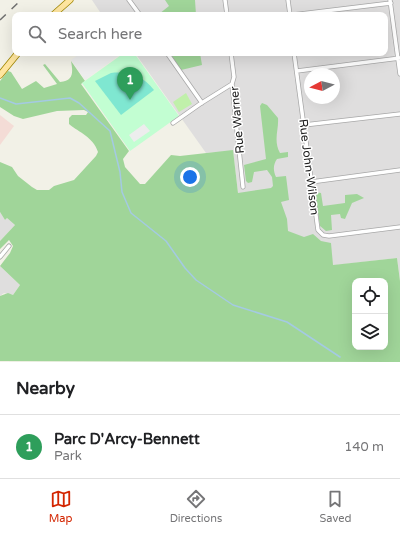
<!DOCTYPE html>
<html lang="en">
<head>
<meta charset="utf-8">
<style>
  :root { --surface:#fff; --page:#f2f2f2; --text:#202124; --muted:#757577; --line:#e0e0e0; --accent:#d32500 }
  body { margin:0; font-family:"Varela Round",sans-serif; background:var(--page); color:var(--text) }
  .controls { position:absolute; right:12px; bottom:12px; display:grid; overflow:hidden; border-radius:8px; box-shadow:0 4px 16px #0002 }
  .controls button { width:36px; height:36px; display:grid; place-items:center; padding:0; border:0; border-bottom:1px solid var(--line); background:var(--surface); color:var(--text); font:20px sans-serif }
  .compass { position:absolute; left:304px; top:68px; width:36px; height:36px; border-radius:50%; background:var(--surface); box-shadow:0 4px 16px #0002; rotate:263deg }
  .you { position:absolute; left:190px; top:177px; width:14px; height:14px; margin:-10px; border:3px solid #fff; border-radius:50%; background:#1a73e8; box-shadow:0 0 0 6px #1a73e833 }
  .badge { display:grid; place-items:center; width:26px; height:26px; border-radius:50%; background:var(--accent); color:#fff; font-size:13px; font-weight:700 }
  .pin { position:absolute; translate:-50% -33px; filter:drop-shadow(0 1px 2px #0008) }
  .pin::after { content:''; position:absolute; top:21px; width:14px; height:12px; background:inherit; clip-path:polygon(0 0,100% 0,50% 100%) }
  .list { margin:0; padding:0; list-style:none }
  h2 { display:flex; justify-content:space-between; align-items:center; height:52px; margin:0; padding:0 16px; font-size:17px }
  h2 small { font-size:13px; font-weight:400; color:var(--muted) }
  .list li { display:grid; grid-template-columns:26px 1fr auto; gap:12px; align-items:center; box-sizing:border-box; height:64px; padding:0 16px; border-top:1px solid var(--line) }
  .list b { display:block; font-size:15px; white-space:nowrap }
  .list p { margin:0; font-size:13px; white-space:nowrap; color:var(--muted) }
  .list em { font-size:13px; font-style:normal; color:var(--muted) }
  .icon { flex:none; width:22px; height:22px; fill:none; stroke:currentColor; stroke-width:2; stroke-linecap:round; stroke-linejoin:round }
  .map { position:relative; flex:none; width:400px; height:362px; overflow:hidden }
  .search { position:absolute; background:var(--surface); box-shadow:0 4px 16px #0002; left:12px; right:12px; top:12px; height:44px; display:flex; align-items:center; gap:10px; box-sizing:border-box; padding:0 14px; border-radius:8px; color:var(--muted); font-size:15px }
  .sheet { height:116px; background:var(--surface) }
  nav { display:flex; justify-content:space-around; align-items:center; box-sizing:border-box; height:56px; border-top:1px solid var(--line); background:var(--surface); font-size:11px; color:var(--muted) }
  nav a { display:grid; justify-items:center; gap:2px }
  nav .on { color:var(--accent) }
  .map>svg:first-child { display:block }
</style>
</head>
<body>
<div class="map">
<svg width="400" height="362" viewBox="0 0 400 362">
  <rect width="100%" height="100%" fill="#f2f1e7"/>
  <path fill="#dfdede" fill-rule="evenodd" d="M92 0H400V281L397 258 293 270 238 193 233 151 206 153 135 53H385V15H102ZM310 74H334V98H310Z
    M0 212 5 220 7 218 15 225 0 241Z
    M0 266 20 285 13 295 4 293 0 296Z"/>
  <path fill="#f4dcd6" d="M0 115 14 126 0 145Z"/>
  <path fill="#c0f0aa" d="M186 93 192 104 179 112 173 102Z"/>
  <path fill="#a0d599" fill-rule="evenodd" d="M165 0H195L196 15H160L159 14 169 6Z
    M170 53H200L202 65 181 70Z
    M71 61 85 81 81 84 129 151 123 159 125 167 140 184H145L171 155 180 156 233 150 238 193 271 188 273 186 272 177 267 170 254 172 252 182 248 183 246 181 244 165 266 159 260 106 262 103 267 105 278 118C279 130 273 140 280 153L288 152V157L277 159C273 165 273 170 276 177L286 176 289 200 281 202 287 219 288 231 304 237 313 234 321 241 331 243 333 265 397 258 400 281V362L0 361V296L8 293 13 295 20 285 0 266 10 253 13 246 9 240 0 249V241L15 225 7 218 5 220 0 212V162L12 167 18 176 32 187 37 190H49L54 186 74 180 96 156 98 152C93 137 80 133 69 124V118L72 115H86L88 112 84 110 57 111 23 119 14 116 0 107V81L8 71 11 72 22 89 36 81 44 88 57 84 43 65 45 64 60 82C74 81 73 72 71 61ZM355 281H385V347H355Z
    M315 192 321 193 323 206 345 203V195L357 194 364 198 352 203 345 219 341 218 340 214 331 215 332 230 326 231 320 226Z"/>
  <path fill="#c2fed2" d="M124 53H134L179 116 130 151 82 83Z"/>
  <path fill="#7fe7d1" d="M111 73C128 71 143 76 154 90L121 115 95 81Z"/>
  <path fill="#ededed" d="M81 53H122L85 80 71 60Z
    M144 124 150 131 134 142 129 135Z"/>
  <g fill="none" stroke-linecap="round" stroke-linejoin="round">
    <path stroke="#a4cae3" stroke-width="1.5" d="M0 98 16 104 70 98 79 103 110 131 120 172 122 192 131 213 166 241 185 268 196 280 233 305 287 322 340 357"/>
    <defs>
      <path id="minor" d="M129 0 140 15
        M225 0 227 15
        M288 0 290 15
        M390 0 400 74
        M292 15 391 3
        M167 53 202 103
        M231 53 234 77 232 84 243 187
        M294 53 318 230 323 235 329 236 400 227
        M297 71 400 58
        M173 123 200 104 232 84
        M304 125 400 114
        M311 182 400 170
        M0 257 9 246"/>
      <path id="primary" d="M53 15 70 0
        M0 75 18 53"/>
    </defs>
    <use href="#minor" stroke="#a8a8a8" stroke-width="5"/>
    <use href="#primary" stroke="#9f8600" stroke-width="7"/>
    <use href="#minor" stroke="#fff" stroke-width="3.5"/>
    <use href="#primary" stroke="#ffe6a0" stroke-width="5.5"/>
    <path stroke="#6f6f6f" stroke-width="1.5" stroke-dasharray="8 8" stroke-linecap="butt" d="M0 20 21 0"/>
  </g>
  <g text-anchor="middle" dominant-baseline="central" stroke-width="3" stroke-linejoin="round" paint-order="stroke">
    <g font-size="12" fill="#212121" stroke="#fff">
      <text transform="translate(237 120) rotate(-95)">Rue Warner</text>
      <text transform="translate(309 167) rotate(83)">Rue John-Wilson</text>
    </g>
  </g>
</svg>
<div class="controls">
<button><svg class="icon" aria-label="locate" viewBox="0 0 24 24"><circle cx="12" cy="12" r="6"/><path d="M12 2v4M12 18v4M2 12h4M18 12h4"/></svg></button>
<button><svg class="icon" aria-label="layers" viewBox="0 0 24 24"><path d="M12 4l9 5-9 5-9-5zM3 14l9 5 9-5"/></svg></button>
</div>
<svg class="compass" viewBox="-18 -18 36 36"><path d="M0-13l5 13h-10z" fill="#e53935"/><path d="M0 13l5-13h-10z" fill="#757577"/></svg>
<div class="you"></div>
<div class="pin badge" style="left:130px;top:100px;background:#2e9e5b">1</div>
<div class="search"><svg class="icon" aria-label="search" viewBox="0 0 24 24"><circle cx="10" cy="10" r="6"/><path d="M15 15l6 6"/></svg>Search here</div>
</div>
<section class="sheet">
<h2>Nearby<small></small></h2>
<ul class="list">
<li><span class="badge" style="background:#2e9e5b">1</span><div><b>Parc D'Arcy-Bennett</b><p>Park</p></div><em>140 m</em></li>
</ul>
</section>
<nav>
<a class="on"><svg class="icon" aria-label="map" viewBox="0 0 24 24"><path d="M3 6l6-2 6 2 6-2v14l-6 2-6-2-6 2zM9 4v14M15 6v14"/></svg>Map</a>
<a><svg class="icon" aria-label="directions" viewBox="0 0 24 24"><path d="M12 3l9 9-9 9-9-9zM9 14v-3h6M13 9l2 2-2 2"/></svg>Directions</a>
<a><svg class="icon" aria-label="saved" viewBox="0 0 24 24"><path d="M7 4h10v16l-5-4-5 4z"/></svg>Saved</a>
</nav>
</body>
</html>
